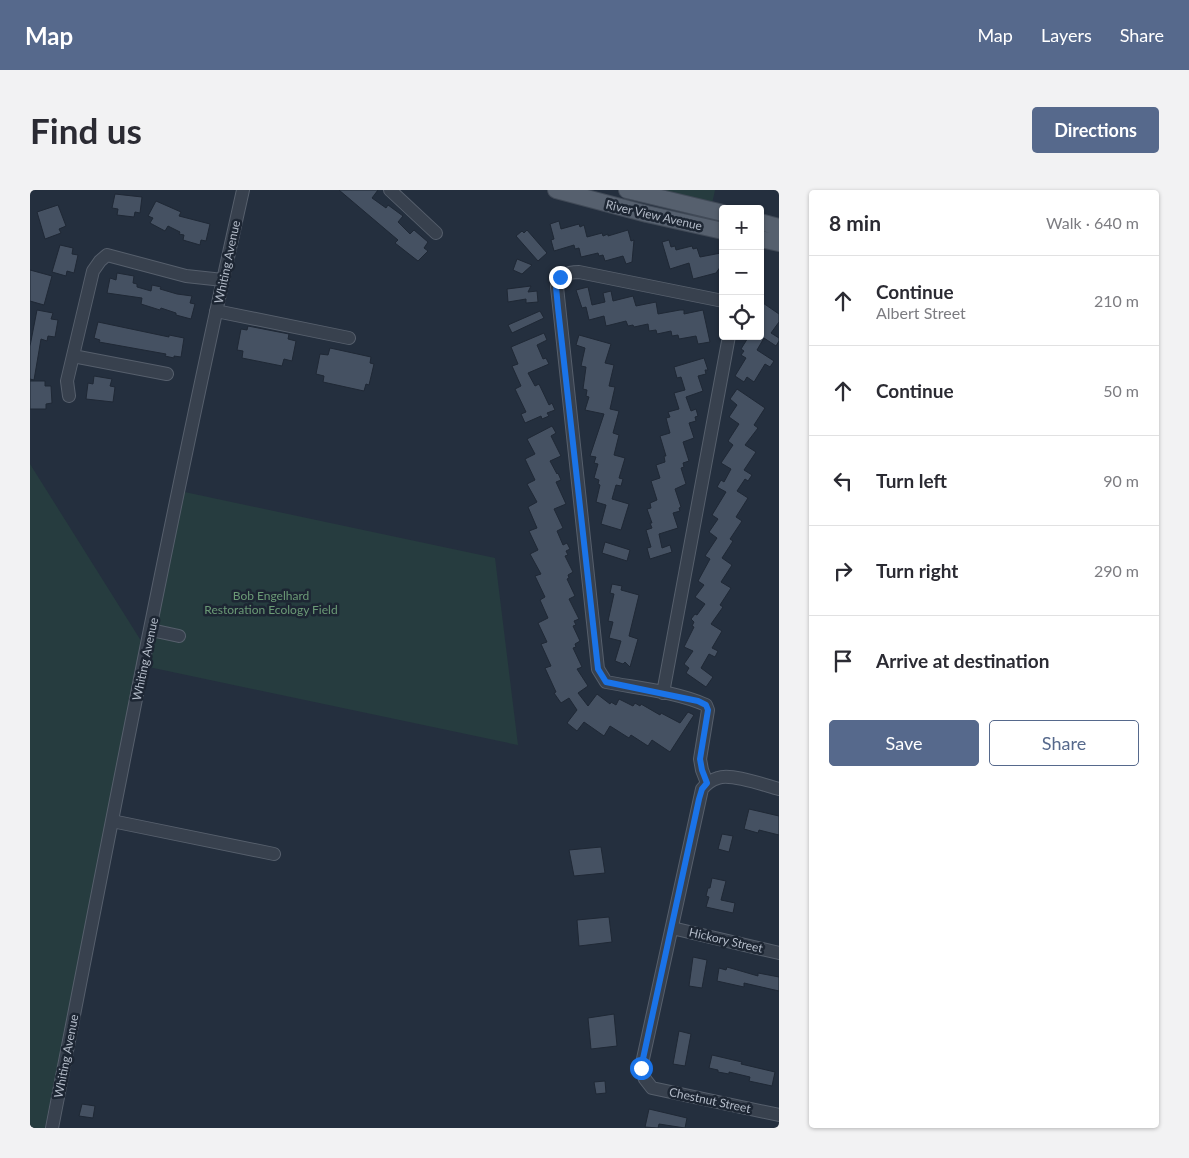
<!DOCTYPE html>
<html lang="en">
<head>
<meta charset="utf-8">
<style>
  :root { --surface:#fff; --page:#f2f2f3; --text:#2b2b33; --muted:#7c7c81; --line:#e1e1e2; --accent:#56698c }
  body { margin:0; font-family:Lato,sans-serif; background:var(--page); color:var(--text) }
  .controls { position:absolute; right:15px; top:15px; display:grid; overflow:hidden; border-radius:5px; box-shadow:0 1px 4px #0004 }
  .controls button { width:45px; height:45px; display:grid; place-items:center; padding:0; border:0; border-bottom:1px solid var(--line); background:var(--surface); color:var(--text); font:25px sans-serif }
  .stop { position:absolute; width:15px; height:15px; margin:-11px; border:4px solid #1a73e8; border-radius:50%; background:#fff }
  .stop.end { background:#1a73e8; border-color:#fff; box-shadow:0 1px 5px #0008 }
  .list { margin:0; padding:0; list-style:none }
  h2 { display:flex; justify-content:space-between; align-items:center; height:65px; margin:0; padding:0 20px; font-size:21px }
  h2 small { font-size:16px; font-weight:400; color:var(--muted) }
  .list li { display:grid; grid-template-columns:32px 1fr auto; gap:15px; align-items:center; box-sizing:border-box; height:90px; padding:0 20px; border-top:1px solid var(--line) }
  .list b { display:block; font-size:19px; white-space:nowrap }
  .list p { margin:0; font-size:16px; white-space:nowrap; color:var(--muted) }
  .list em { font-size:16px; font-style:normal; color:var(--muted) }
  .actions { display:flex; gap:10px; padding:15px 20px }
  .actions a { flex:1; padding:11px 0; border:1px solid var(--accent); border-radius:5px; text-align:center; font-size:18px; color:var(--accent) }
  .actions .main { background:var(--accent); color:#fff }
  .icon { flex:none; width:28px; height:28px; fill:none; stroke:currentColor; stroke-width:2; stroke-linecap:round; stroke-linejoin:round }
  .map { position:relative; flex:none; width:749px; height:938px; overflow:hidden; border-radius:5px }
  header { display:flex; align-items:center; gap:30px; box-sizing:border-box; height:70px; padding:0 25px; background:var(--accent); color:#fff }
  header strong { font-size:24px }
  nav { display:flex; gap:28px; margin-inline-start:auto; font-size:18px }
  .intro { display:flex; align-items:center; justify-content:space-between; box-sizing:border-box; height:120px; padding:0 30px }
  h1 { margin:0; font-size:35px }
  .button { padding:12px 22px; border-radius:5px; background:var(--accent); color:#fff; font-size:18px; font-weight:700 }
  main { display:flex; gap:30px; padding:0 30px }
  aside { flex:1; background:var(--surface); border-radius:5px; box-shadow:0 1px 4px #0004 }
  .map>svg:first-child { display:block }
</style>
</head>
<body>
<header>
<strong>Map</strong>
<nav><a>Map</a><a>Layers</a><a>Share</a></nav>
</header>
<div class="intro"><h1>Find us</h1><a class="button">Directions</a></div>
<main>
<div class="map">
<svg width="749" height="938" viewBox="0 0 749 938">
  <rect width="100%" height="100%" fill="#242f3e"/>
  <path fill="#263c3f" d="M627 0H685L682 14Z
    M0 274 113 454 15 938H0Z
    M150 301 465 368 488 555 114 476Z"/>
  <path fill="#455162" stroke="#1f2835" d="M309 0H348L342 8 356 18 358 15 373 26 368 32 380 44 384 40 398 52 394 58 398 61 388 71 365 53 368 50Z
    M85 4 112 7 110 23 105 22 104 27 87 25 88 19 82 18Z
    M126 11 151 22 149 26 180 34 176 51 171 50 170 55 153 50 154 45 149 44 150 42 138 36 135 41 120 33 123 28 118 26Z
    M28 15 36 36 29 39 31 43 15 49 7 22Z
    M529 31 531 39 549 34 550 37 554 35 557 47 572 43 573 46 578 44V46L598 40 601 51 604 50 602 72 596 74 593 66 575 71 573 65 569 66 568 63 551 67 549 58 545 59 544 55 524 61 521 50 524 49 520 34Z
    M497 40 517 63 508 71 486 46 492 41 494 43Z
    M639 50 641 57 645 56 646 60 662 56 663 59 667 58 670 67 691 63 693 73 686 83 663 89 659 73 640 79 632 52Z
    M30 55 43 58 42 64 48 65 44 83 37 81 36 86 22 82Z
    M487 69 502 75 492 84 483 80Z
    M0 80 22 86 14 115 0 111Z
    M87 83 104 86 103 93 107 94V97L121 101 122 95 131 97 130 99 147 104 162 106 160 113 165 114 161 129 146 125V123L131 118 130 120 111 114 112 108 77 103 80 88 86 90Z
    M501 96 498 102 507 101 508 112 496 113V109L478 112 477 99Z
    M558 97 562 115 575 112 573 103 581 101 583 111 603 106 606 116 626 112 628 124 650 120H654V124L673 120 680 152 668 154 666 146 649 149 648 145 642 146 641 141 627 144 626 140 619 141 618 134 604 137 603 135 598 136 596 131 576 136 574 126 559 130 556 117 552 118 546 100Z
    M730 111 749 124V132L741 143 749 148V151L746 156 734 148 727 160 744 171 740 177 735 174 724 192 717 187 714 192 705 186 716 168 711 165 714 161 711 159 719 146H731Z
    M7 120 23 123 21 129 28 130 25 147 18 146 17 151 11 149 4 190 0 189V156Z
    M510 121 514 128 482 143 478 135Z
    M68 132 139 147V145L154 148 151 167 144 166V168L135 166 136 164 69 152 70 150 64 148Z
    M218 136 259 144 258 149 266 151 262 171 254 169 252 176 212 168 213 161 207 160 211 139 217 140Z
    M514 143 517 150 507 155 513 169 516 168 519 174 498 183 505 196 509 194 519 215 522 213 525 220 517 223 519 226 512 229 511 226 495 233 491 224 496 222 485 199 491 196 482 176 488 174 481 157Z
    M549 145 581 154 575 173 584 175 579 196 585 197 580 219 589 221 583 243 589 245 584 265 595 268 589 288 593 289 591 296 586 295 582 309 599 314 591 340 571 334 576 315 566 312 570 295 568 294 569 290 564 288 568 274 564 273 566 267 560 266 574 224 555 220 559 207 556 206 557 200 553 199 556 177 551 176 555 158 546 155Z
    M300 158 341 167 340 173 344 174 339 195 336 194 334 201 293 192 294 186 286 184 290 164 298 165Z
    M674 168 678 180H675L676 184 668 186 673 201 656 207 661 221 666 219 668 226 665 227 666 231 659 233 664 248 653 252 659 271 653 273 654 277 651 278 656 294 645 299 651 317 649 318 650 321 643 323 648 338 629 344 632 358 640 355 642 362 620 369 617 358 621 357 616 340 622 338 620 333H622L617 319 621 318 620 313 627 310 621 291 630 288 626 275 635 272 634 266H636L630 246 640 243 636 228 640 227 638 222 649 219 644 203 655 200 651 187 647 188 644 177Z
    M64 186 82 189 80 196 85 197 83 212 56 209 58 193 63 194Z
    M0 191H15V196H21L22 213 16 214V219H0Z
    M707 199 735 218 724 235 728 238 715 255 726 262 714 280 722 285 718 291 715 289 707 301 718 308 706 327 712 331 700 349 703 351 692 368 702 375 691 392 701 398 690 415 693 417 681 434 692 441 682 458 688 461 685 467 679 464 671 478 683 487 676 497 656 483 659 478 654 474 663 461 654 457 664 437 662 436 664 432 661 429 665 424 667 425 675 414 665 407 674 395 668 391 680 369 675 366 687 348 679 342 688 329 682 325 696 302 687 297 691 290 694 292 701 279 691 273 703 255 698 251 709 234 699 227 707 215 700 209Z
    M522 236 526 243 521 246 531 266 520 271 527 284 528 283 531 290 526 292 536 314 524 319 533 338 527 341 533 355 537 353 540 359 536 361 538 365 535 366 543 382 538 385 539 388 537 389 545 406 539 409 549 429 544 431 546 435 543 436 550 451 545 454 546 457 543 458 552 477 547 479 558 496 548 503 558 516 567 504 580 514 581 512 586 515 589 509 603 516 605 513 610 516 611 514 630 525 631 523 650 533 658 522 664 525 640 562 622 550 618 556 601 545 599 548 580 536 574 546 554 532 547 541 537 533 547 520 539 508 531 513 524 503 526 502 515 478 521 476 511 454 517 452 508 433 518 428 510 410 515 407 505 386 511 384 500 364 508 360 499 341 507 338 498 317 507 312 497 294 505 290 495 269 505 264 497 249Z
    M575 352 600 360 597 371 572 363Z
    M582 394 592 396 591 400 609 405 599 446 608 449 600 477 595 472 593 474 585 471 591 451 579 448 583 432 578 431 584 404 580 403Z
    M719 619 749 626V645L729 640 728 643 714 639Z
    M692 644 703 646 699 662 688 659Z
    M571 657 575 683 544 686 539 660Z
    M682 688 696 691 691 710 705 713 703 723 676 717 679 707 676 706 678 698H680Z
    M579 727 582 752 549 756 547 730Z
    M663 767 677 770 672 798 659 796Z
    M697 777 728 786V783L749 787V801L714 793V797L687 791 689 778 696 780Z
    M584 824 587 856 561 859 558 828Z
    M649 841 661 844 655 876 643 874Z
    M682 865 712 872 711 874 745 882 742 896 719 891 720 887 699 882V884L688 882V880L679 878Z
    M575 891 576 903 566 904 564 892Z
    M52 914 65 916 63 928 49 926Z
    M619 919 657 928 655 938 629 934 628 938 615 937Z"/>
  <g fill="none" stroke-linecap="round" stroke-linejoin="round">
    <defs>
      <path id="minor" d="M360 0 406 43
        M186 121 319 148
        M43 166 137 184
        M39 206 37 191 63 81 70 71 77 65 156 86 193 90
        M121 440 149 446
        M633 503 699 146
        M677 593 672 580 670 569 678 520 676 515C648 502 607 498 576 492L568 479 527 97C532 85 536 82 549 82L693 111
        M749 599C734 595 701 583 688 588 681 590 676 594 672 599L611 878 615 889 622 898 749 925
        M82 631 244 664
        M642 738 749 763
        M22 938C83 625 143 311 213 0"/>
      <path id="major" d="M526 0 617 24 693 41
        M597 0 693 23
        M730 32 749 37
        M730 49 749 53"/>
    </defs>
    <use href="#minor" stroke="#565f6c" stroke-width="14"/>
    <use href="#major" stroke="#414a57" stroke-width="18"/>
    <use href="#minor" stroke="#38414e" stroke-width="12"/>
    <use href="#major" stroke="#56606e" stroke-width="16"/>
  </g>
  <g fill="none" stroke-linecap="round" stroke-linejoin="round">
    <path stroke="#1a73e8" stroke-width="6" d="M530 87 526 97 528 118 568 479 576 492 668 511 676 515 678 520 670 569 672 580 677 593 672 599 669 609 611 878"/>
  </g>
  <g text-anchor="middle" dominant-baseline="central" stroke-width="5" stroke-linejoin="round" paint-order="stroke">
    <g font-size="12" fill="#b4bcc9" stroke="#1d2633">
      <text transform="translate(624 25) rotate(13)">River View Avenue</text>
      <text transform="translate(197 72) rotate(-78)">Whiting Avenue</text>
      <text transform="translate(115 469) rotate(-78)">Whiting Avenue</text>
      <text transform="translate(696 750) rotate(13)">Hickory Street</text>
      <text transform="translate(36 866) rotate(-79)">Whiting Avenue</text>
      <text transform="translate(680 910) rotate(12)">Chestnut Street</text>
    </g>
    <g font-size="12" fill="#6b9a76" stroke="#1d2633">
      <text x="241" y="405">Bob Engelhard<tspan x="241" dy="14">Restoration Ecology Field</tspan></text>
    </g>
  </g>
</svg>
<div class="controls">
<button>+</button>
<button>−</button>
<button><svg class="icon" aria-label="locate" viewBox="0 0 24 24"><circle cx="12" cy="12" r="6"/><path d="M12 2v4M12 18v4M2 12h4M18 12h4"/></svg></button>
</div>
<div class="stop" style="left:611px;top:878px"></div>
<div class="stop end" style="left:530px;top:87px"></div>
</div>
<aside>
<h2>8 min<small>Walk · 640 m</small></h2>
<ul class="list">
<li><svg class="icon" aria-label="ahead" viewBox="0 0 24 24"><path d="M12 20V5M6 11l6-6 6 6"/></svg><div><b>Continue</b><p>Albert Street</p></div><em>210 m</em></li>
<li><svg class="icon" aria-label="ahead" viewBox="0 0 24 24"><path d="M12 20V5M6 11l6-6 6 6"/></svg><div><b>Continue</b></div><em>50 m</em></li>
<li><svg class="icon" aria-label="left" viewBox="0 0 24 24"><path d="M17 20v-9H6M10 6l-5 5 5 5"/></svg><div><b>Turn left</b></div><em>90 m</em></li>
<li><svg class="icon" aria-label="right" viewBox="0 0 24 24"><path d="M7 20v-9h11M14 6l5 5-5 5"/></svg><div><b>Turn right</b></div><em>290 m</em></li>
<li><svg class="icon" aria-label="arrive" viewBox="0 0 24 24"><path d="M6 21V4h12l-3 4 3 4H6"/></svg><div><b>Arrive at destination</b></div></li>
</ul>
<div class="actions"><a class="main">Save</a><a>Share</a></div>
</aside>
</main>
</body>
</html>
